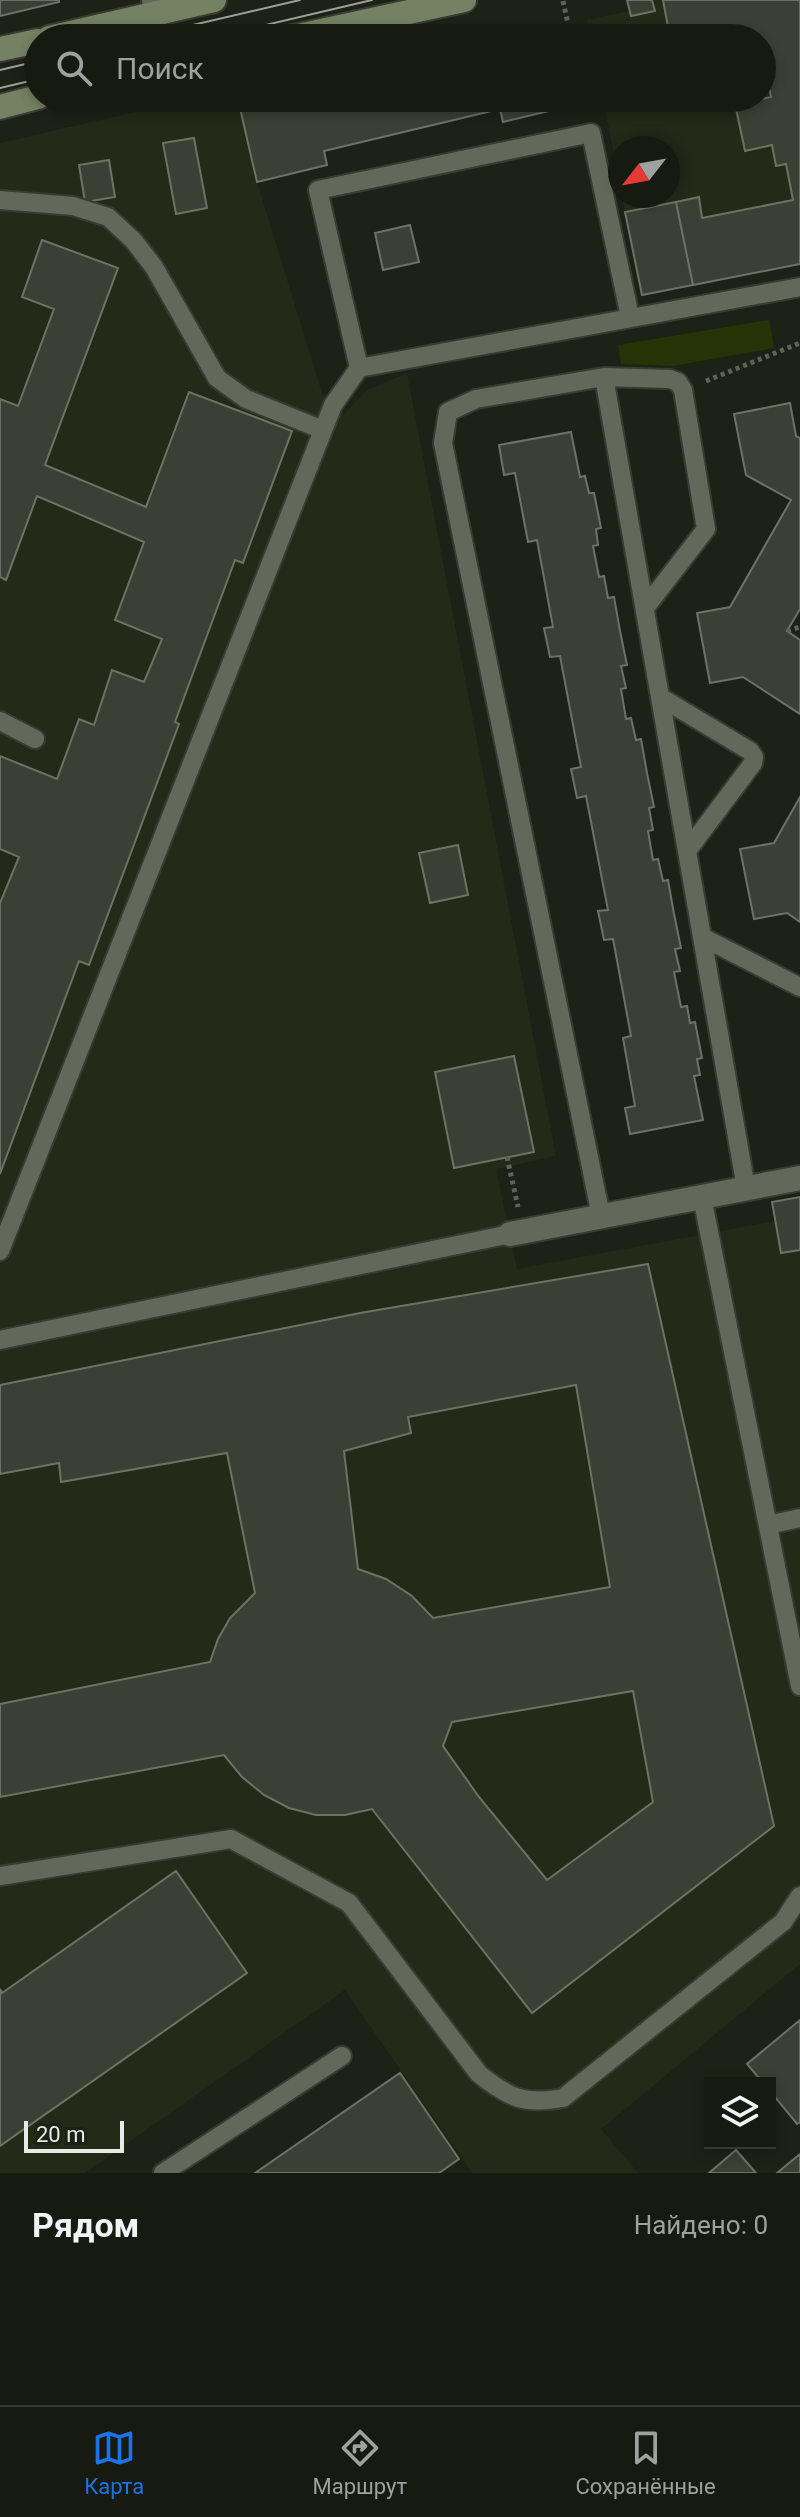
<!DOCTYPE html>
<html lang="ru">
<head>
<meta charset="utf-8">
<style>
  :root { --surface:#161a10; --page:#1f2319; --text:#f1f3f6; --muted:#9ea19f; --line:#353830; --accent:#1a73e8 }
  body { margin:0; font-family:Roboto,sans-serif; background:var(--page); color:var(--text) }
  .controls { position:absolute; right:24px; bottom:24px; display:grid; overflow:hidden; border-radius:0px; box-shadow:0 4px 12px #0003 }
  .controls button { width:72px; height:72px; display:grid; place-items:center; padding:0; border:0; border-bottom:2px solid var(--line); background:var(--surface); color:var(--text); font:40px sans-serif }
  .compass { position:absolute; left:608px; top:136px; width:72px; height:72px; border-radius:50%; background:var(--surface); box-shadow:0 4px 12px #0003; rotate:239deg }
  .scale { position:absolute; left:24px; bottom:20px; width:100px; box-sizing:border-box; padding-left:8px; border:4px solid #e7ebe3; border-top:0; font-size:22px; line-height:28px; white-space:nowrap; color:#e7ebe3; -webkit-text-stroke:6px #1d2216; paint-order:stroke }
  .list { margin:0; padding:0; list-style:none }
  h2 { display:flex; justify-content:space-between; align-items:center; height:104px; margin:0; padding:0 32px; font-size:34px }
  h2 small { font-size:26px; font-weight:400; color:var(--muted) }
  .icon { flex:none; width:44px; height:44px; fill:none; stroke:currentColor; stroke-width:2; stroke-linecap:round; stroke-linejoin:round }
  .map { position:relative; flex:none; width:800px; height:2173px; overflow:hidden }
  .search { position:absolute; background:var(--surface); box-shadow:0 4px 12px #0003; left:24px; right:24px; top:24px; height:88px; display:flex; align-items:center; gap:20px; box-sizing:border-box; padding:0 28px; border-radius:44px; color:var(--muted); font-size:30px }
  .sheet { height:232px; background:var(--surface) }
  nav { display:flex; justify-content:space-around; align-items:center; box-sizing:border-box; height:112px; border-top:2px solid var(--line); background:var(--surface); font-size:22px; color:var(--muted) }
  nav a { display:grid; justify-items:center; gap:4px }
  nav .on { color:var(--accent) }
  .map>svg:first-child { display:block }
</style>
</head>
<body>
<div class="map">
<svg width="800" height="2173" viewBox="0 0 800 2173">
  <rect width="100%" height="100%" fill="#1d2216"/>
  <path fill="#232a18" d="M627 0H800V263L642 295 622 196H668V148H620V186L603 98H762V38H590L587 20 629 11Z
    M196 98H231L239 104 257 182 322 393 344 414 367 390 407 373 556 1156 496 1169 517 1269 775 1221 772 1202 800 1197V1964L601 2129 638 2173H472L345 1990 85 2173H0V143Z"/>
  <path fill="#253307" d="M769 320 774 348 673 366 621 364 618 345Z"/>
  <path fill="#3a4033" stroke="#6c7364" stroke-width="2" fill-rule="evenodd" d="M0 0H59V2L0 16Z
    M627 0H652L655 11 631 16Z
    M663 0H800V264L693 285 676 202 699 197 702 218 793 200 786 164 776 166 772 145 745 151 735 104 771 97 767 77 762 70V38H670Z
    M265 98H568L570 106 503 122 500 109 324 151 327 165 257 182 239 104Z
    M194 138 207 208 176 214 163 143Z
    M109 160 115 197 85 202 79 165Z
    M676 202 693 285 642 295 625 212Z
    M410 225 419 262 383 270 375 233Z
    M42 240 118 268 45 465 146 507 189 392 292 431 243 563 235 560 175 722 179 724 89 965 79 961 0 1174V903L19 857 0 849V756L57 779 79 719 94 725 112 670 144 682 162 639 115 620 144 542 37 496 6 580 0 577V399L18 406 54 309 22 297Z
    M790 403 796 436 800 438V609L787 631 800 640V714L743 677 710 683 697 613 730 607 791 500 746 475 734 414Z
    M571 432 580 477 585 476 589 493H594L601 528 596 529 598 545 593 546 599 577 604 576 608 598 614 597 620 631 627 665 621 666 626 688 621 689 626 719 631 718 636 740 641 739 647 773 654 807 649 808 653 830 648 831 653 860 658 859 663 881 668 880 674 914 681 948 675 949 680 971 674 972 681 1007 687 1006 690 1023 695 1022 702 1058 697 1059 700 1075 694 1076 703 1120 630 1134 625 1108 635 1106 623 1038 631 1036 613 939 604 940 598 911 608 910 586 796 577 798 571 769 581 767 560 656 550 657 544 628 553 627 537 540 528 542 515 473 504 475 499 445Z
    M800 797V922L787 913 754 919 740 849 774 843Z
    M458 845 468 895 430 903 419 853Z
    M514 1056 534 1152 454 1168 435 1072Z
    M800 1197V1250L781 1253 772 1202Z
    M648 1264 774 1826 532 2013 372 1809 345 1815H316L289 1808 264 1795 242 1777 224 1755 0 1797V1704L210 1662 218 1639 230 1618 255 1593 227 1453 61 1482 59 1463 0 1474V1385L360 1313ZM576 1385 610 1587 433 1618 412 1596 386 1579 358 1569 344 1451 411 1433 408 1417ZM633 1691 653 1802 547 1880 479 1797 443 1746 452 1722Z
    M176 1871 247 1973 0 2146V1989L2 1993Z
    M800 2020V2122L797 2124 770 2091V2083H763L747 2064Z
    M400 2073 459 2159 439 2173H255Z
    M736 2150 756 2173H709Z
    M800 2154V2173H777Z"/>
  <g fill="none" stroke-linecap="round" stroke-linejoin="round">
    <defs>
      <path id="lane" d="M151 0 160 38
        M0 200 73 206 108 217 133 240 154 267 217 378 246 399 323 430
        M359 368 318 190 591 133 630 317
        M604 377 670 379 678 382 683 390 706 529 645 608
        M660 697 750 751 754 757 753 763 687 851
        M0 721 35 739
        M702 937 800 987
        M702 1197 800 1686
        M601 1216 443 443 448 412 476 399 604 377 746 1188
        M0 1251 333 405 359 368 800 287
        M0 1340 510 1234
        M768 1525 800 1518
        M0 1876 231 1839 349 1903 479 2074C509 2098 524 2105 563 2098L783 1922 800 1896
        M163 2173 342 2056"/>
      <path id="street" d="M510 1234 800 1178"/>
      <path id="secondary" d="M49 38 214 0
        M289 38 464 0
        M0 49 38 41
        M0 107 38 97"/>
    </defs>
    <use href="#lane" stroke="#383c34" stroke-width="22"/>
    <use href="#street" stroke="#383c34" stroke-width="28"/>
    <use href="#secondary" stroke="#383c34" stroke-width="28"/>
    <path stroke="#5e6258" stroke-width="5" stroke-dasharray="4 4" stroke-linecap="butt" d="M563 1 571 38
      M706 381 800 343
      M787 631 800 627
      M507 1157 518 1207"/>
    <use href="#lane" stroke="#63695a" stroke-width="18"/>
    <use href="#street" stroke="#63695a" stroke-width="24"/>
    <use href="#secondary" stroke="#758163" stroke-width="24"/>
    <path stroke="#9da298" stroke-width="2" d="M137 38 300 0
      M210 38 372 0
      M0 70 38 61
      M0 88 38 79"/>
  </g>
</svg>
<div class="controls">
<button><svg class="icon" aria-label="layers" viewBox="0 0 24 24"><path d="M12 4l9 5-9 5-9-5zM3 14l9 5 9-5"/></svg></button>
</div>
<svg class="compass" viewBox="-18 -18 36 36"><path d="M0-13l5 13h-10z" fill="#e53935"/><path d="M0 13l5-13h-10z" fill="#9ea19f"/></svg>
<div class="scale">20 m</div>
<div class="search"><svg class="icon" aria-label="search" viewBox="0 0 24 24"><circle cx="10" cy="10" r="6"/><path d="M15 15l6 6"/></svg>Поиск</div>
</div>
<section class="sheet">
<h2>Рядом<small>Найдено: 0</small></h2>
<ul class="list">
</ul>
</section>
<nav>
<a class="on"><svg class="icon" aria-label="map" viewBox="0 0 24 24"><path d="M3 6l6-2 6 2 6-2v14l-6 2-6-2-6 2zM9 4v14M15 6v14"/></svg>Карта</a>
<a><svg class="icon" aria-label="directions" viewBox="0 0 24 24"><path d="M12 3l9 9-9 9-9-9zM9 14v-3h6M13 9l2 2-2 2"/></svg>Маршрут</a>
<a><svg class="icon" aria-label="saved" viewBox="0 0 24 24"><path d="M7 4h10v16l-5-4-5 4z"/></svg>Сохранённые</a>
</nav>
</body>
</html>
